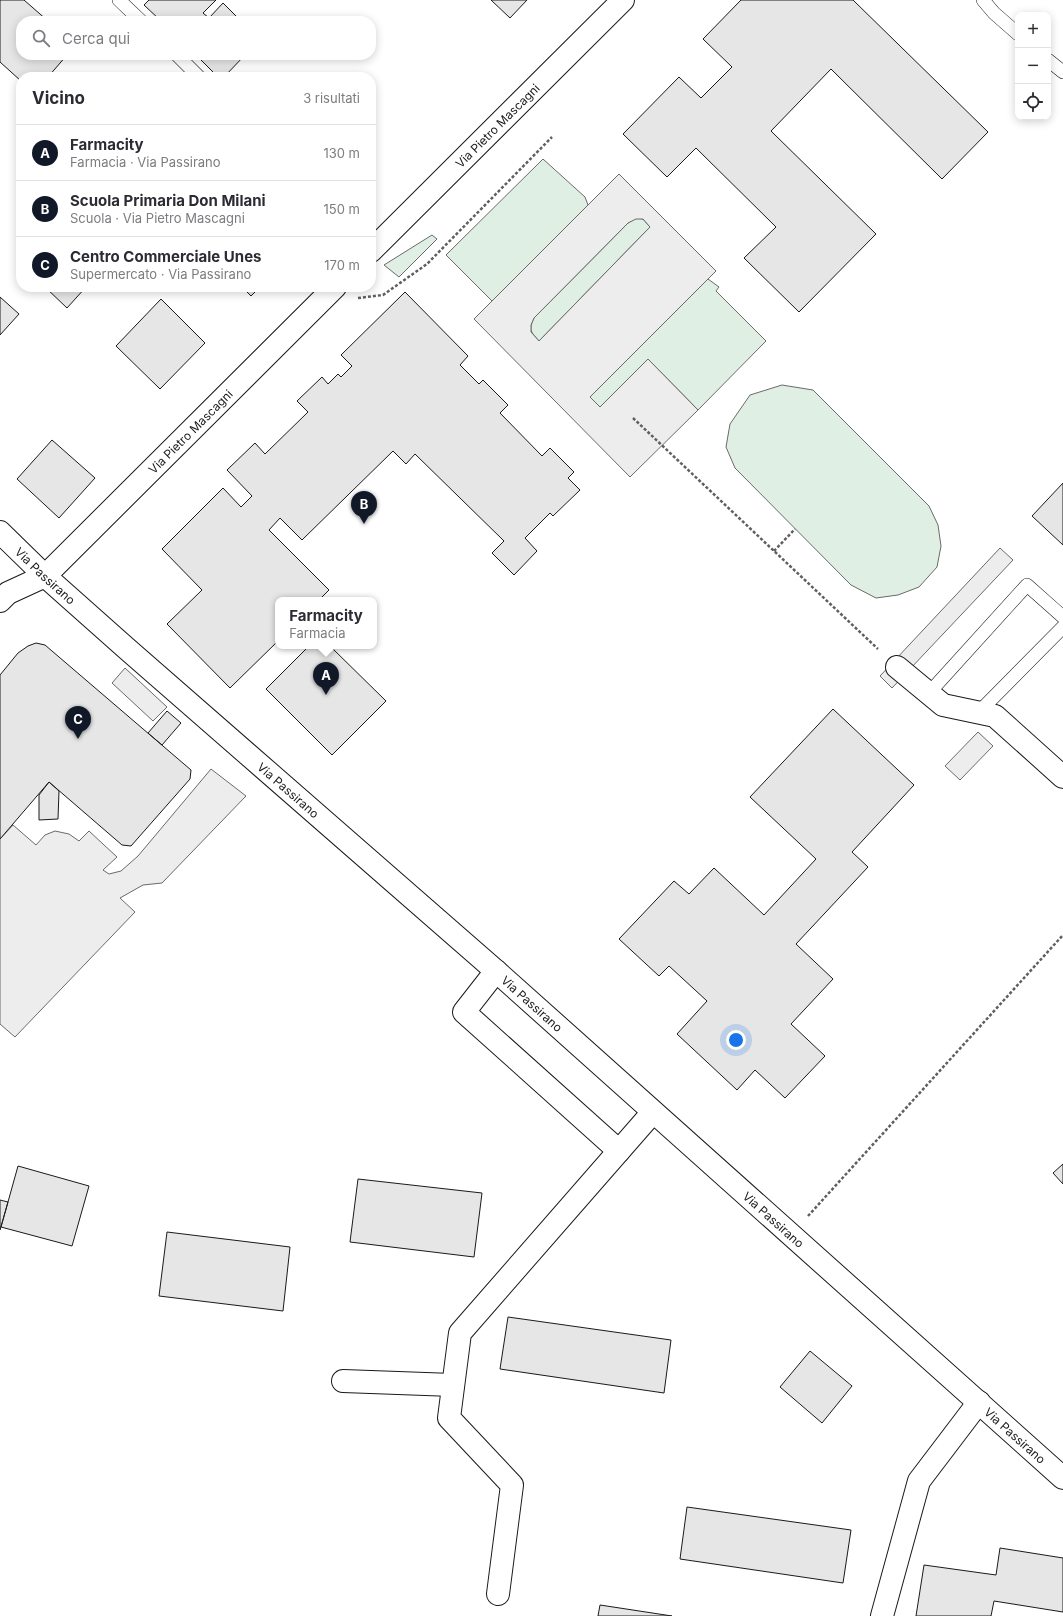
<!DOCTYPE html>
<html lang="it">
<head>
<meta charset="utf-8">
<style>
  :root { --surface:#fff; --page:#f7f7f7; --text:#2b2b33; --muted:#7c7c81; --line:#e1e1e2; --accent:#111827 }
  body { margin:0; font-family:Inter,sans-serif; background:var(--page); color:var(--text) }
  .controls { position:absolute; right:12px; top:12px; display:grid; overflow:hidden; border-radius:8px; box-shadow:0 2px 10px #0003 }
  .controls button { width:36px; height:36px; display:grid; place-items:center; padding:0; border:0; border-bottom:1px solid var(--line); background:var(--surface); color:var(--text); font:20px sans-serif }
  .you { position:absolute; left:736px; top:1040px; width:14px; height:14px; margin:-10px; border:3px solid #fff; border-radius:50%; background:#1a73e8; box-shadow:0 0 0 6px #1a73e833 }
  .badge { display:grid; place-items:center; width:26px; height:26px; border-radius:50%; background:var(--accent); color:#fff; font-size:13px; font-weight:700 }
  .pin { position:absolute; translate:-50% -33px; filter:drop-shadow(0 1px 2px #0008) }
  .pin::after { content:''; position:absolute; top:21px; width:14px; height:12px; background:inherit; clip-path:polygon(0 0,100% 0,50% 100%) }
  .popup { position:absolute; left:275px; top:597px; width:102px; height:52px; box-sizing:border-box; display:grid; place-content:center; border-radius:8px; background:var(--surface); filter:drop-shadow(0 1px 3px #0005); font-size:13px; white-space:nowrap; color:var(--muted) }
  .popup b { font-size:15px; color:var(--text) }
  .popup::after { content:''; position:absolute; left:50%; top:100%; margin-left:-8px; border:8px solid transparent; border-top-color:var(--surface) }
  .list { margin:0; padding:0; list-style:none }
  h2 { display:flex; justify-content:space-between; align-items:center; height:52px; margin:0; padding:0 16px; font-size:17px }
  h2 small { font-size:13px; font-weight:400; color:var(--muted) }
  .list li { display:grid; grid-template-columns:26px 1fr auto; gap:12px; align-items:center; box-sizing:border-box; height:56px; padding:0 16px; border-top:1px solid var(--line) }
  .list b { display:block; font-size:15px; white-space:nowrap }
  .list p { margin:0; font-size:13px; white-space:nowrap; color:var(--muted) }
  .list em { font-size:13px; font-style:normal; color:var(--muted) }
  .icon { flex:none; width:22px; height:22px; fill:none; stroke:currentColor; stroke-width:2; stroke-linecap:round; stroke-linejoin:round }
  .map { position:relative; flex:none; width:1063px; height:1616px; overflow:hidden }
  .search { position:absolute; background:var(--surface); box-shadow:0 2px 10px #0003; left:16px; top:16px; width:360px; height:44px; display:flex; align-items:center; gap:10px; box-sizing:border-box; padding:0 14px; border-radius:16px; color:var(--muted); font-size:15px }
  .panel { position:absolute; background:var(--surface); box-shadow:0 2px 10px #0003; left:16px; top:72px; width:360px; height:220px; border-radius:16px }
  .map>svg:first-child { display:block }
</style>
</head>
<body>
<div class="map">
<svg width="1063" height="1616" viewBox="0 0 1063 1616">
  <rect width="100%" height="100%" fill="#fff"/>
  <path fill="#e0efe3" stroke="#6a6a6a" d="M543 159 585 197 588 205 492 301 446 255Z
    M636 218 643 219 650 227 539 341C531 332 528 330 534 318L628 223Z
    M432 235 437 239 399 277 384 265Z
    M708 279 719 287 716 291 766 341 698 410 648 359 600 407 590 397Z
    M782 385 813 390 929 506 938 525 941 546 937 567 919 587 898 595 876 598 851 585 735 468 726 447 730 424 750 395Z"/>
  <path fill="#ededed" stroke="#6a6a6a" fill-rule="evenodd" d="M619 174 716 271 590 397 600 407 648 359 698 410 630 477 474 319ZM636 219H643L650 227 539 341 531 332V325L534 318 628 223Z
    M1000 548 1013 560 892 688 880 676Z
    M125 668 167 707 153 721 112 683Z
    M978 732 993 746 960 780 945 766Z
    M211 769 246 796 162 883 143 885 120 898 135 912 15 1037 0 1024V839L13 825 36 845 45 835 55 831 69 834 79 841 89 831 117 857 103 870 109 874 121 871 138 856Z"/>
  <path fill="#e6e6e6" stroke="#1a1a1a" d="M0 0H24L48 21H21V55H67L48 77H21V81L0 62Z
    M149 0H216L203 13 209 18 223 3 241 21H161L144 5Z
    M491 0H527L510 18Z
    M741 0H853L988 132 942 179 831 69 771 131 876 234 799 312 744 258 776 227 696 148 667 177 623 134 679 77 701 98 732 67 703 39Z
    M196 55H245L224 77H218Z
    M45 287H86L67 308Z
    M242 287H260L251 296Z
    M405 292 468 356 460 365 479 384 483 380 508 405 500 413 542 456 550 448 574 472 568 478 580 490 553 516 550 513 525 538 537 551 514 575 492 553 504 541 415 454 406 464 393 451 302 540 280 518 269 530 329 590 319 600H278V641L230 688 167 624 202 590 162 549 223 488 241 507 252 496 227 470 255 443 265 454 308 412 297 401 322 377 328 384 338 374 341 377 352 366 341 355Z
    M0 297 19 314 0 335Z
    M161 299 205 343 160 389 116 346Z
    M52 440 95 478 59 518 17 479Z
    M1063 483V545L1032 516Z
    M36 643 45 645 191 770 190 779 131 846 122 845 49 782 0 839V675L18 653 28 646Z
    M309 646H330L386 701 332 755 266 689Z
    M833 709 914 785 852 852 868 867 796 944 833 979 791 1024 825 1056 785 1098 755 1070 737 1090 677 1034 707 1001 669 966 659 976 619 939 674 881 689 894 714 868 764 915 816 859 750 797Z
    M167 711 181 723 162 745 148 733Z
    M49 782 59 791 58 819 39 820V795Z
    M1063 1164V1184L1053 1173Z
    M18 1166 89 1186 72 1246 1 1227Z
    M358 1179 482 1193 474 1257 350 1242Z
    M0 1200 8 1202 0 1230Z
    M167 1232 290 1247 283 1311 159 1296Z
    M508 1317 671 1340 664 1393 500 1369Z
    M810 1351 852 1386 822 1423 780 1387Z
    M687 1507 851 1530 843 1583 680 1559Z
    M1000 1548 1063 1558V1612L994 1601 991 1616H916L924 1565 996 1575Z
    M600 1605 672 1616H598Z"/>
  <g fill="none" stroke-linecap="round" stroke-linejoin="round">
    <defs>
      <path id="lane" d="M119 0 141 21
        M983 0 994 13 1018 34
        M177 55 199 77
        M1048 60 1063 72
        M929 693 1027 585 1063 617
        M978 713 1063 627"/>
      <g id="street">
        <path id="s1" d="M371 251 623 0"/>
        <path id="s2" d="M0 532 45 576 126 648 496 971 1063 1478"/>
        <path id="s3" d="M0 601 8 593 45 576 335 287"/>
        <path d="M897 667 943 705 995 716 1063 777"/>
        <path d="M496 971 464 1012 619 1151"/>
        <path d="M343 1381 453 1385"/>
        <path d="M498 1594 512 1485 449 1418 460 1333 653 1112"/>
        <path d="M882 1616 919 1481 979 1402"/>
      </g>
    </defs>
    <use href="#lane" stroke="#1a1a1a" stroke-width="14"/>
    <use href="#street" stroke="#1a1a1a" stroke-width="24"/>
    <path stroke="#5f5f5f" stroke-width="2.5" stroke-dasharray="3 2" stroke-linecap="butt" d="M358 298 383 295 427 264 552 137
      M633 418 878 649
      M774 551 795 529
      M808 1216 1063 935"/>
    <use href="#lane" stroke="#fff" stroke-width="13"/>
    <use href="#street" stroke="#fff" stroke-width="22"/>
  </g>
  <g text-anchor="middle" dominant-baseline="central" stroke-width="3" stroke-linejoin="round" paint-order="stroke">
    <g font-size="12" fill="#1a1a1a" stroke="#fff">
      <text stroke="none"><textPath href="#s1" startOffset="178">Via Pietro Mascagni</textPath></text>
      <text stroke="none"><textPath href="#s3" startOffset="257">Via Pietro Mascagni</textPath></text>
      <text stroke="none"><textPath href="#s2" startOffset="63">Via Passirano</textPath></text>
      <text stroke="none"><textPath href="#s2" startOffset="387">Via Passirano</textPath></text>
      <text stroke="none"><textPath href="#s2" startOffset="711">Via Passirano</textPath></text>
      <text stroke="none"><textPath href="#s2" startOffset="1035">Via Passirano</textPath></text>
      <text stroke="none"><textPath href="#s2" startOffset="1359">Via Passirano</textPath></text>
    </g>
  </g>
</svg>
<div class="controls">
<button>+</button>
<button>−</button>
<button><svg class="icon" aria-label="locate" viewBox="0 0 24 24"><circle cx="12" cy="12" r="6"/><path d="M12 2v4M12 18v4M2 12h4M18 12h4"/></svg></button>
</div>
<div class="you"></div>
<div class="pin badge" style="left:326px;top:695px">A</div>
<div class="popup"><b>Farmacity</b>Farmacia</div>
<div class="pin badge" style="left:364px;top:524px">B</div>
<div class="pin badge" style="left:78px;top:739px">C</div>
<div class="search"><svg class="icon" aria-label="search" viewBox="0 0 24 24"><circle cx="10" cy="10" r="6"/><path d="M15 15l6 6"/></svg>Cerca qui</div>
<section class="panel">
<h2>Vicino<small>3 risultati</small></h2>
<ul class="list">
<li><span class="badge">A</span><div><b>Farmacity</b><p>Farmacia · Via Passirano</p></div><em>130 m</em></li>
<li><span class="badge">B</span><div><b>Scuola Primaria Don Milani</b><p>Scuola · Via Pietro Mascagni</p></div><em>150 m</em></li>
<li><span class="badge">C</span><div><b>Centro Commerciale Unes</b><p>Supermercato · Via Passirano</p></div><em>170 m</em></li>
</ul>
</section>
</div>
</body>
</html>
